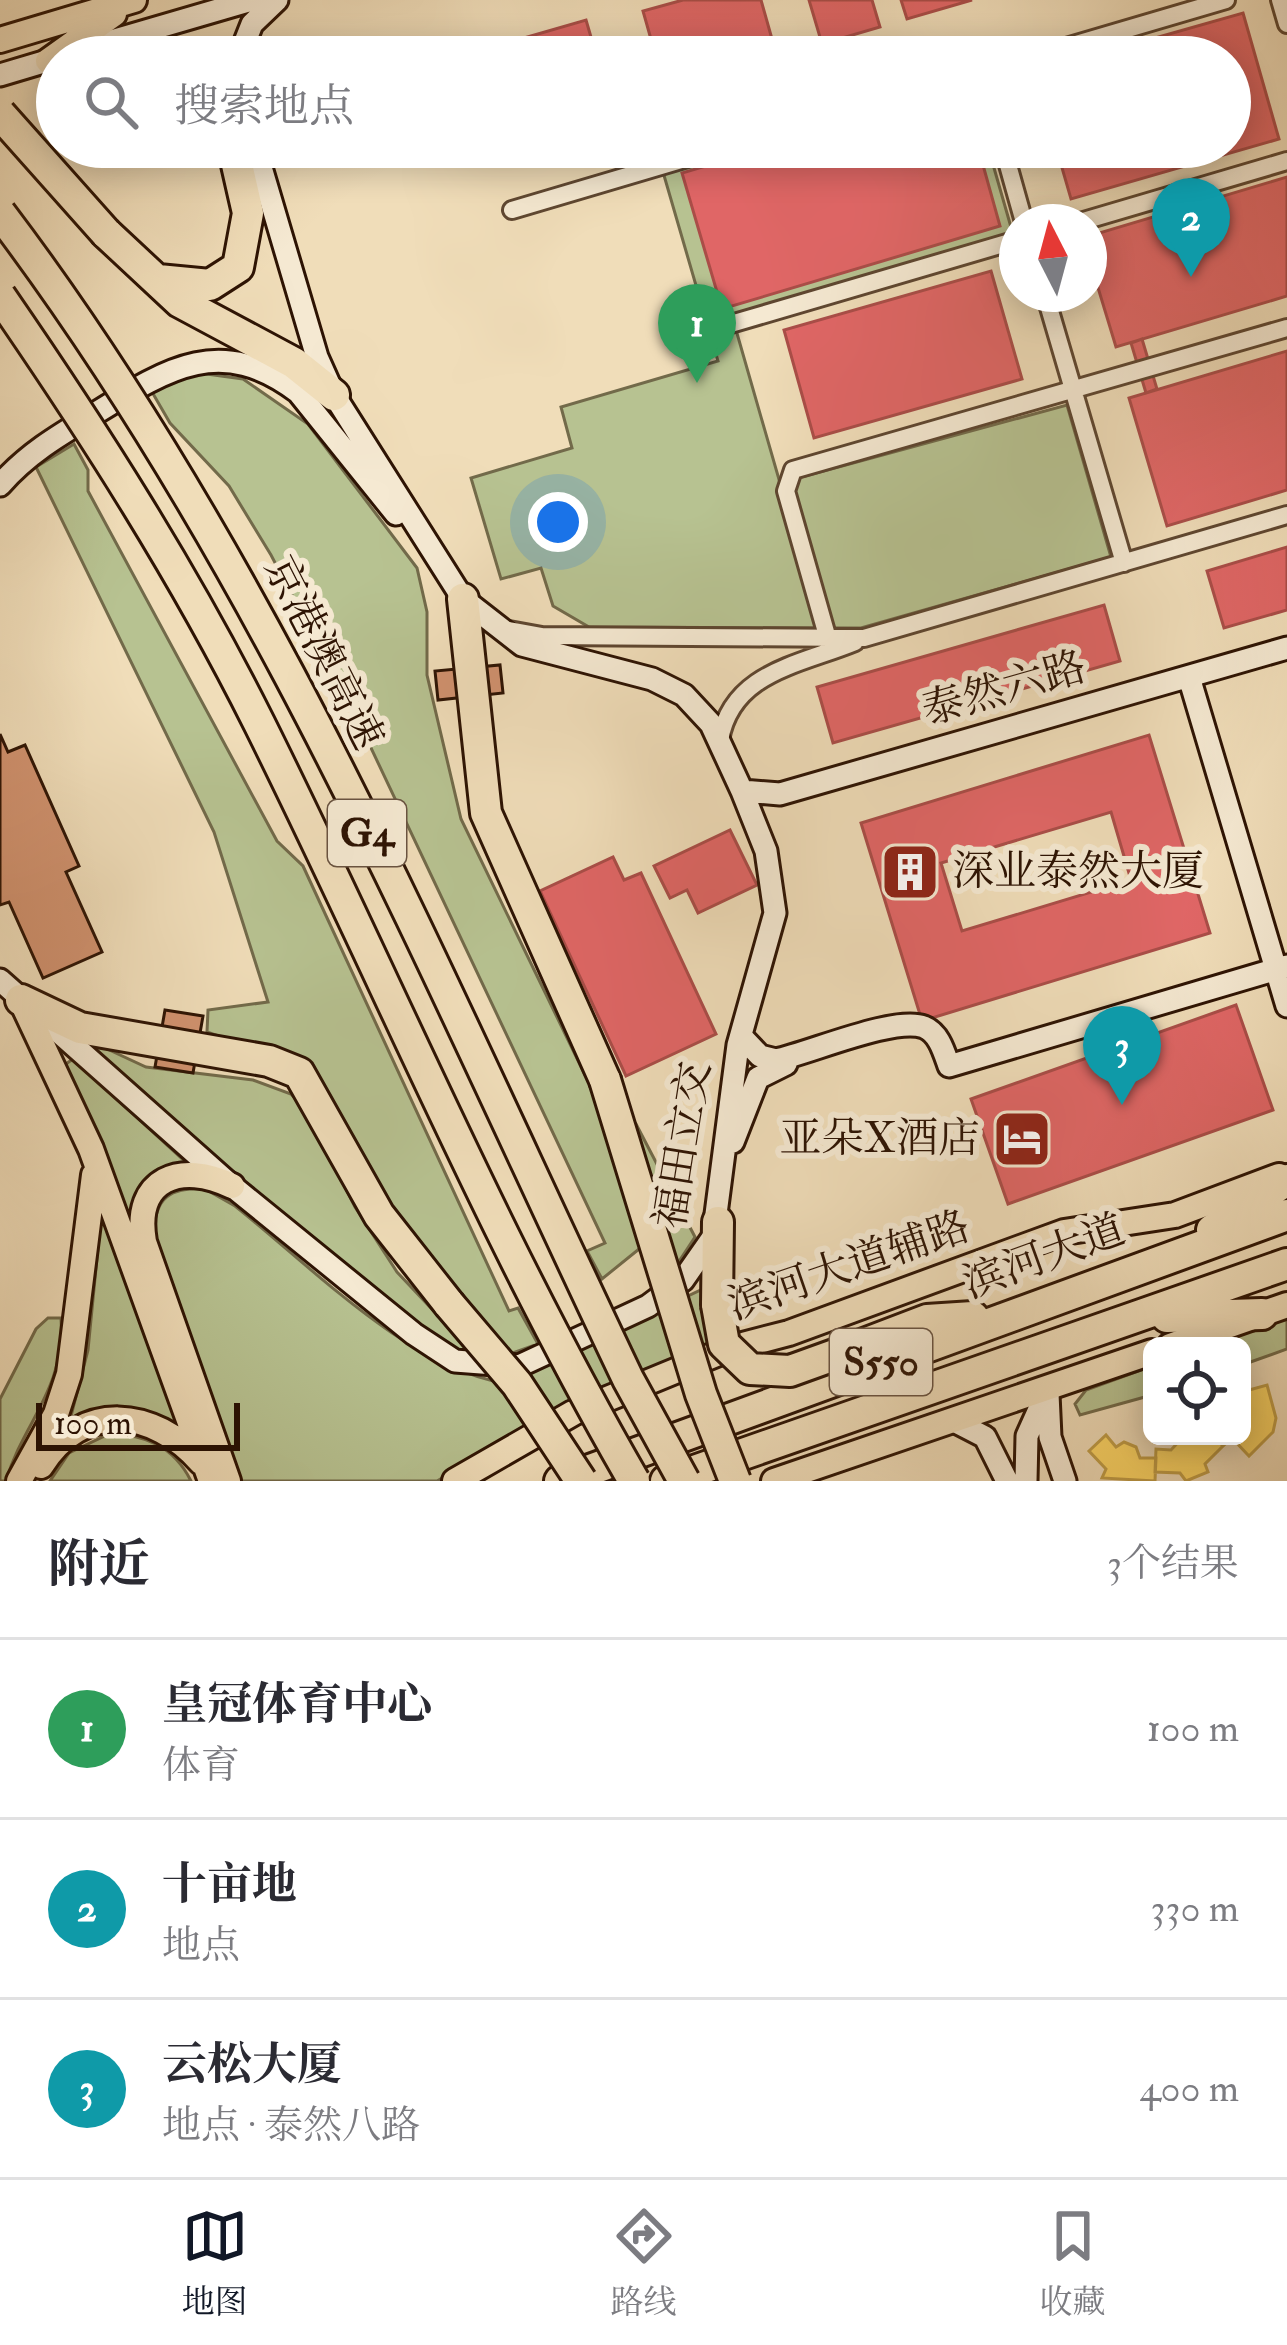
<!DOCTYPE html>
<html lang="zh">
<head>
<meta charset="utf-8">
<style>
  :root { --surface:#fff; --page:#f7f7f7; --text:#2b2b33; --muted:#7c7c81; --line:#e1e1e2; --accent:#111827 }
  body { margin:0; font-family:"IM FELL Double Pica","Noto Serif SC",serif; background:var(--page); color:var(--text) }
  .controls { position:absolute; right:36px; bottom:36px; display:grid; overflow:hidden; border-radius:18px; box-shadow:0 6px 30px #0003 }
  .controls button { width:108px; height:108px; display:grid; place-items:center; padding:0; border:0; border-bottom:3px solid var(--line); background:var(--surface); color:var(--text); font:60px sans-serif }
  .compass { position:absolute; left:999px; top:204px; width:108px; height:108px; border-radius:50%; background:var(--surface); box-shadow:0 6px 30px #0003; rotate:354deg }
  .scale { position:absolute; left:36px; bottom:30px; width:204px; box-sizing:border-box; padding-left:12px; border:6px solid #2d1303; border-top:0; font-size:33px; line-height:42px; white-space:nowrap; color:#2d1303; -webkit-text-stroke:9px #f5e9d2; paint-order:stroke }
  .you { position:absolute; left:558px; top:522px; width:42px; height:42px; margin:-30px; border:9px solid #fff; border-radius:50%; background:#1a73e8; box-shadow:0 0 0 18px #1a73e833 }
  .badge { display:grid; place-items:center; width:78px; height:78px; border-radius:50%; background:var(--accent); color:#fff; font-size:39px; font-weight:700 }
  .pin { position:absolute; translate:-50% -99px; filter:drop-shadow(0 3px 6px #0008) }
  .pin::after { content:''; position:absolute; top:63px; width:42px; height:36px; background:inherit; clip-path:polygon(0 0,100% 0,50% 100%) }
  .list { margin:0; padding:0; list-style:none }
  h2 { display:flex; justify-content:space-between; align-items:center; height:156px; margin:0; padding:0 48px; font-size:51px }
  h2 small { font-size:39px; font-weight:400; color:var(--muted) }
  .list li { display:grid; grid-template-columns:78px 1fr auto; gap:36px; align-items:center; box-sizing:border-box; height:180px; padding:0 48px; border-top:3px solid var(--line) }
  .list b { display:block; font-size:45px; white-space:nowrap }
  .list p { margin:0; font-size:39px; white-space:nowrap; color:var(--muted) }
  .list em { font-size:39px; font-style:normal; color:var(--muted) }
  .icon { flex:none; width:66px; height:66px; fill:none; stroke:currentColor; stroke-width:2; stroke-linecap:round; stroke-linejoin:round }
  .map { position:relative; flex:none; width:1287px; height:1481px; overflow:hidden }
  .search { position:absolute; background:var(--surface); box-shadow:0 6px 30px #0003; left:36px; right:36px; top:36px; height:132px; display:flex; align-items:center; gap:30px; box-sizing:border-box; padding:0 42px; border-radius:66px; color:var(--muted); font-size:45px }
  .sheet { height:696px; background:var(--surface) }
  nav { display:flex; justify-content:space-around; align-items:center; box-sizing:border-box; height:168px; border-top:3px solid var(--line); background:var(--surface); font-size:33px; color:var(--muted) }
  nav a { display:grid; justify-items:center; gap:6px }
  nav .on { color:var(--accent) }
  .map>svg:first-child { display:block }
</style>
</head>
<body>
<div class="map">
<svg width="1287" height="1481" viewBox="0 0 1287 1481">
  <rect width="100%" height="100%" fill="#f0ddb9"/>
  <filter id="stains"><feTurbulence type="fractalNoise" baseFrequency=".00167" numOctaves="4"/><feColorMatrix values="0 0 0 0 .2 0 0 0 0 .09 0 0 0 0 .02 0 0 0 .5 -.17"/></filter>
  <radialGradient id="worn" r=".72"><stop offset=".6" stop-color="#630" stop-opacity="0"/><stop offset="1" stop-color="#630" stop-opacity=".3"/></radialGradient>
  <path fill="#b7c291" stroke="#726a4a" stroke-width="3" d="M746 147H988L1013 234 732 316 780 483 1067 405 1111 557 861 628 589 627 553 606 541 568 501 579 471 478 572 448 561 407 718 361 663 172Z
    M192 372 243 379 308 424 417 568 427 612V675L461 819 585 1075 636 1124 695 1237 674 1269 644 1245 602 1279 587 1251 605 1243 363 731 271 555 229 486 170 423 152 392Z
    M74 444 88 470V491L277 841 303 866 509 1311 518 1308 538 1344 510 1354 399 1221 308 1067 207 1032 208 1010 268 1002 214 832 36 467Z
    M90 1041 146 1067 253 1080 291 1094 307 1111 355 1207 397 1272 477 1357 448 1346 410 1321 88 1053Z
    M73 1059 192 1168C151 1179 133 1184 131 1230L63 1066Z
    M205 1189 235 1206C311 1266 407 1367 504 1383L705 1288 716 1348 567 1407 437 1481H241L154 1242C153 1203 164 1186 205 1189Z
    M102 1207 179 1426C141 1407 109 1400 70 1420L88 1350Z
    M48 1318H61C65 1391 24 1420 6 1481H0V1399L36 1329Z
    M1287 1318V1349L1242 1365V1346H1209Z
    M1152 1366V1395L1080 1415 1075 1404 1086 1390Z
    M109 1434C146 1434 174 1447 191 1481H50L69 1453Z"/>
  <path fill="#ffd966" stroke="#c09e48" stroke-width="3" d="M1267 1385 1276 1418 1273 1432 1249 1456 1232 1438 1223 1446 1220 1436H1242V1392Z
    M1106 1435 1116 1447 1124 1442 1136 1447 1140 1458H1156L1155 1481 1102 1478 1106 1469 1089 1451Z
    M1184 1436 1196 1440 1213 1436 1223 1446 1205 1464 1208 1472 1186 1481 1180 1473 1155 1472 1156 1449 1171 1450Z"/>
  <path fill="#e06666" stroke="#aa4d48" stroke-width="3" fill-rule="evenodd" d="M683 0H761L772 39 710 57H656L643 11Z
    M809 0H872L880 27 822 44Z
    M901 0H972L907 19Z
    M1243 13 1279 139 1071 199 1056 147H1230V57H1088Z
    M586 20 593 44 608 40 613 57H480L479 51Z
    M376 147H441L381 164Z
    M770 147H978L1000 226 722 309 682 173Z
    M1287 177V296L1116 347 1089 258V236Z
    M991 271 1022 379 814 438 784 330Z
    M1142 339 1157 389 1146 393 1131 343Z
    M1287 351V490L1167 526 1129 398Z
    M1287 547V610L1224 628 1207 571Z
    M1104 605 1120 661 833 743 817 687Z
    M1149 735 1210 933 922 1021 861 823ZM1111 812 1131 880 962 931 941 863Z
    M730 830 757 885 698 913 687 890 670 898 654 866Z
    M613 857 624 880 641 873 716 1034 626 1076 540 891Z
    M1236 1005 1273 1110 1008 1204 971 1099Z"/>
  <path fill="#d1926f" stroke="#2d1303" stroke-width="3" d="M500 665 503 693 438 700 435 671Z
    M0 734 8 752 25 745 79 866 66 872 102 952 43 978 9 902 0 905Z
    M165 1010 203 1016 193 1073 155 1067Z"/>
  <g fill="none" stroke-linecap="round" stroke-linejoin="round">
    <defs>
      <path id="street" d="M1280 0 1287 24
        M1032 57 1226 0
        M1003 147 1024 222
        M512 210 725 147
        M1080 222 1287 161
        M1045 294 1124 563
        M717 328 1017 240
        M509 630 542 636 864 638 1287 515
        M828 639 786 491 793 470 1287 328
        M720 740C732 672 799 665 855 642"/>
      <path id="secondary" d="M101 44 252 0
        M239 57 252 24 277 0
        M0 75 57 58
        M0 485C28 453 61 434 96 413 168 368 221 334 298 392L396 514
        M1189 677 1287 1006
        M742 791 780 794 1287 648
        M0 980 232 1186 414 1334 455 1361 519 1366 648 1306 683 1280 713 1237 738 1045 775 913 766 851 742 791 711 724 684 695 652 679 522 645 463 599 334 395 317 357 255 147
        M741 1036 760 1056 776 1060C810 1053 894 1016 924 1027 939 1033 944 1052 949 1066L1287 966
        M733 1142 758 1078 786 1064
        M1048 1394 1050 1437 1065 1481
        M954 1421 985 1437 1007 1481
        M1026 1481 1027 1436 1049 1387"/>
      <path id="primary" d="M0 40 134 0
        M48 61 114 14
        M21 1000 91 1149 211 1481
        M1170 1346 1287 1305
        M41 1466C81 1401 154 1408 201 1462
        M19 1481 56 1414 69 1374 94 1175
        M228 1481 144 1242C133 1178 181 1161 232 1186
        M455 1481 573 1413 731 1348 789 1333 1064 1232 1175 1215 1279 1176
        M774 1481 1152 1352"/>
      <path id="highway" d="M85 49 166 57
        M106 233 180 302 294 363 334 395
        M158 280 210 285 238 267 248 213 233 147
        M463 599 486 813 605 1080
        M21 1000 80 1028 269 1061 299 1073 379 1215 449 1304
        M1212 1230 1287 1180
        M717 1305 718 1222
        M1167 1317 1262 1314
        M851 1349 927 1320 973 1317
        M560 1481 1287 1215
        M666 1481 1287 1264"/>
    </defs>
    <use href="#street" stroke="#5e4630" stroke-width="22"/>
    <use href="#secondary" stroke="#2d1303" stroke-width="27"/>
    <use href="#primary" stroke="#2d1303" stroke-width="30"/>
    <use href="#highway" stroke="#2d1303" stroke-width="36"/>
    <use href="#street" stroke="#f5e9d2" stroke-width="16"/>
    <use href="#secondary" stroke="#f5e9d2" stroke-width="21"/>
    <use href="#primary" stroke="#f0ddb9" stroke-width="24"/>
    <use href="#highway" stroke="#f0ddb9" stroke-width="30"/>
    <defs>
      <path id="highway-bridge" d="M0 114 106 233
        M0 213C268 567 438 981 628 1379L684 1481
        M0 296C95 434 184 573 259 723 385 976 493 1237 634 1481
        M605 1080 701 1394 735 1481
        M449 1304 517 1384 581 1481
        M717 1305 724 1344 750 1369 790 1371 851 1349"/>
    </defs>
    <use href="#highway-bridge" stroke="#2d1303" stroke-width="36" stroke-linecap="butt"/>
    <use href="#highway-bridge" stroke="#f0ddb9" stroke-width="30"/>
  </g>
  <defs>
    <symbol id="building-square" viewBox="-11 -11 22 22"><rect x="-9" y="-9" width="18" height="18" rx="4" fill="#8f2418" stroke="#f5e9d2"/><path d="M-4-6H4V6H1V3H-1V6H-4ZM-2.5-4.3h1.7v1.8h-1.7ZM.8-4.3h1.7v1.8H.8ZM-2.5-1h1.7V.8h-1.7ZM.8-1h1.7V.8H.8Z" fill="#fff"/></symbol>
    <symbol id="hotel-square" viewBox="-11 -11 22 22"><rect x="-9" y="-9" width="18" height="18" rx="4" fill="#8f2418" stroke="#f5e9d2"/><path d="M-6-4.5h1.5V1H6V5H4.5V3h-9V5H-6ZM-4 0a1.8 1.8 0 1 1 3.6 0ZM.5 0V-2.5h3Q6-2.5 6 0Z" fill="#fff"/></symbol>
  </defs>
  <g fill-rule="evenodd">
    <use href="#building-square" x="877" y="839" width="66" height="66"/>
    <use href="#hotel-square" x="989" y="1106" width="66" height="66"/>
  </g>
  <g text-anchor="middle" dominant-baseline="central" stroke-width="12" stroke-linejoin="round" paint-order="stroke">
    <g fill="#f5e9d2" stroke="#695341" stroke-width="3">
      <rect x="328" y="800" width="78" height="66" rx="9"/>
      <rect x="830" y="1329" width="102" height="66" rx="9"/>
    </g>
    <g font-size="39" font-weight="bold" fill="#2d1303">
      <text x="367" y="833">G4</text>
      <text x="881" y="1362">S550</text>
    </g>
    <g font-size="42" fill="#2d1303" stroke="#f5e9d2">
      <text transform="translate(323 653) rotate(63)">京港澳高速</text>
      <text transform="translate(1004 689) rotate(-16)">泰然六路</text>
      <text transform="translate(683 1145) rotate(-81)">福田立交</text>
      <text transform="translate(1044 1257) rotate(-20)">滨河大道</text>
      <text transform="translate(849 1266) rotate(-19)">滨河大道辅路</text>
    </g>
    <g font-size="42" fill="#2d1303" stroke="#f5e9d2" text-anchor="start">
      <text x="952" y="872">深业泰然大厦</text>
      <text x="980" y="1139" text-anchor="end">亚朵X酒店</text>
    </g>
  </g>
  <rect width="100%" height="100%" filter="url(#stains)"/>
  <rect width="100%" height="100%" fill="url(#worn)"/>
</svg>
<div class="controls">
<button><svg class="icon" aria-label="locate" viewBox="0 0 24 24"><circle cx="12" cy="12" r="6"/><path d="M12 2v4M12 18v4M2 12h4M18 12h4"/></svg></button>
</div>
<svg class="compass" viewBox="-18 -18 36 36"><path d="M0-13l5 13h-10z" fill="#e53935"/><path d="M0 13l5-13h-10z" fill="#7c7c81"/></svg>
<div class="scale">100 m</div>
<div class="you"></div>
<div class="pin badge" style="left:697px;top:383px;background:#2e9e5b">1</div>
<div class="pin badge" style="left:1191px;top:277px;background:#0f9aa8">2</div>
<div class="pin badge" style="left:1122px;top:1105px;background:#0f9aa8">3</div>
<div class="search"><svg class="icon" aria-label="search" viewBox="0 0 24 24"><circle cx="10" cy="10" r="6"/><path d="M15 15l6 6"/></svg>搜索地点</div>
</div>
<section class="sheet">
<h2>附近<small>3个结果</small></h2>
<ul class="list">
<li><span class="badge" style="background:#2e9e5b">1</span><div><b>皇冠体育中心</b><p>体育</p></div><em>100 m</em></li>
<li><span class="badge" style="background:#0f9aa8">2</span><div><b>十亩地</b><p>地点</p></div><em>330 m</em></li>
<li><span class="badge" style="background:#0f9aa8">3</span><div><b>云松大厦</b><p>地点 · 泰然八路</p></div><em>400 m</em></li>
</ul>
</section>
<nav>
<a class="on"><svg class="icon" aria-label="map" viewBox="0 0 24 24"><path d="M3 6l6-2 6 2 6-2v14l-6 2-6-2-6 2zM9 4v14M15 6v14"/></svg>地图</a>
<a><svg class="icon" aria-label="directions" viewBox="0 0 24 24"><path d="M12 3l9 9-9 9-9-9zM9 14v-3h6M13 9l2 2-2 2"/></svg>路线</a>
<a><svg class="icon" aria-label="saved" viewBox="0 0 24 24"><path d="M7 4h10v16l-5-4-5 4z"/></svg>收藏</a>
</nav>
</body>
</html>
